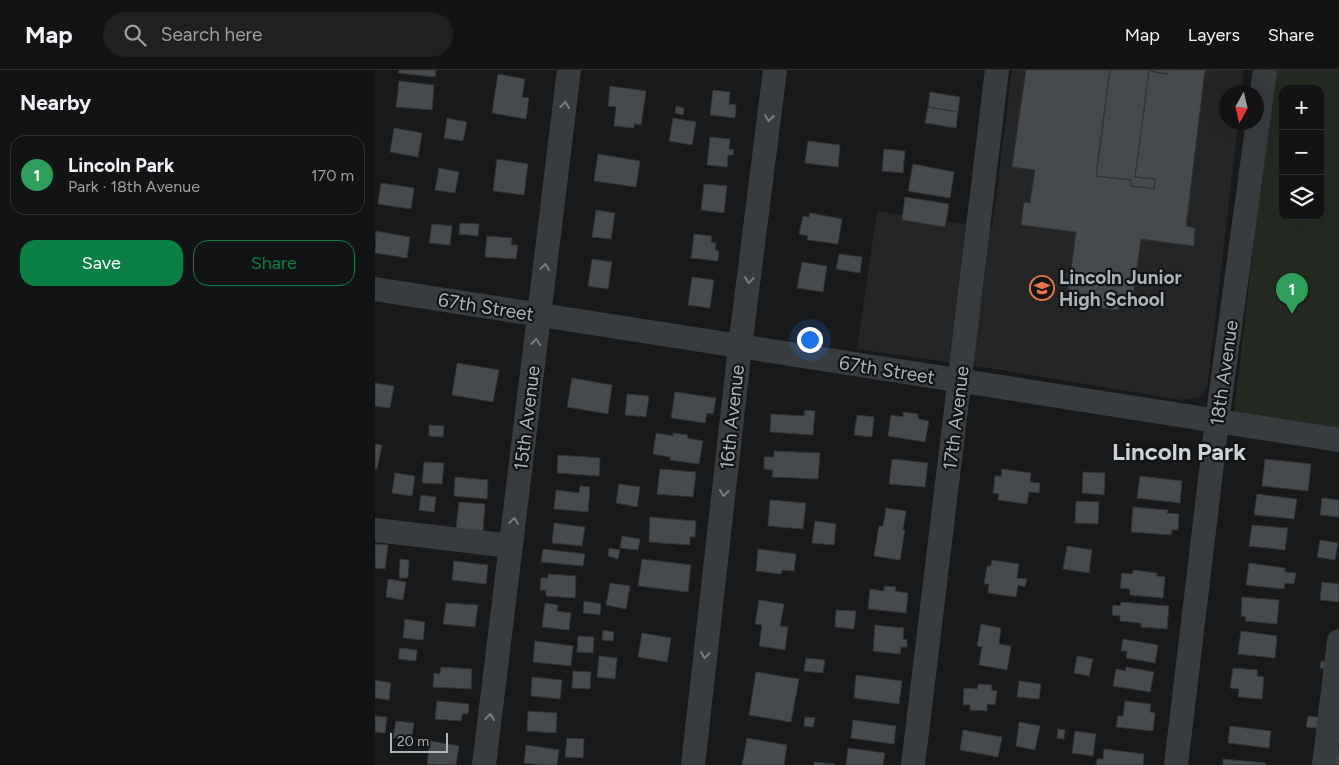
<!DOCTYPE html>
<html lang="en">
<head>
<meta charset="utf-8">
<style>
  :root { --surface:#121314; --page:#1f2022; --text:#f1f3f6; --muted:#9c9ea0; --line:#313234; --accent:#0b8043 }
  body { margin:0; font-family:Figtree,sans-serif; background:var(--page); color:var(--text) }
  .controls { position:absolute; right:15px; top:15px; display:grid; overflow:hidden; border-radius:10px; box-shadow:0 5px 20px #0002 }
  .controls button { width:45px; height:45px; display:grid; place-items:center; padding:0; border:0; border-bottom:1px solid var(--line); background:var(--surface); color:var(--text); font:25px sans-serif }
  .compass { position:absolute; left:844px; top:15px; width:45px; height:45px; border-radius:50%; background:var(--surface); box-shadow:0 5px 20px #0002; rotate:188deg }
  .scale { position:absolute; left:15px; bottom:12px; width:58px; box-sizing:border-box; padding-left:5px; border:2px solid #abb4b9; border-top:0; font-size:14px; line-height:18px; white-space:nowrap; color:#abb4b9; -webkit-text-stroke:4px #131415; paint-order:stroke }
  .you { position:absolute; left:434px; top:269px; width:18px; height:18px; margin:-12px; border:4px solid #fff; border-radius:50%; background:#1a73e8; box-shadow:0 0 0 8px #1a73e833 }
  .badge { display:grid; place-items:center; width:32px; height:32px; border-radius:50%; background:var(--accent); color:#fff; font-size:16px; font-weight:700 }
  .pin { position:absolute; translate:-50% -41px; filter:drop-shadow(0 1px 2px #0008) }
  .pin::after { content:''; position:absolute; top:26px; width:18px; height:15px; background:inherit; clip-path:polygon(0 0,100% 0,50% 100%) }
  .list { margin:0; padding:0; list-style:none }
  h2 { display:flex; justify-content:space-between; align-items:center; height:65px; margin:0; padding:0 20px; font-size:21px }
  h2 small { font-size:16px; font-weight:400; color:var(--muted) }
  .list li { display:grid; grid-template-columns:32px 1fr auto; gap:15px; align-items:center; box-sizing:border-box; height:80px; margin:0 10px 10px; padding:0 10px; border:1px solid var(--line); border-radius:15px }
  .list b { display:block; font-size:19px; white-space:nowrap }
  .list p { margin:0; font-size:16px; white-space:nowrap; color:var(--muted) }
  .list em { font-size:16px; font-style:normal; color:var(--muted) }
  .actions { display:flex; gap:10px; padding:15px 20px }
  .actions a { flex:1; padding:11px 0; border:1px solid var(--accent); border-radius:15px; text-align:center; font-size:18px; color:var(--accent) }
  .actions .main { background:var(--accent); color:#fff }
  .icon { flex:none; width:28px; height:28px; fill:none; stroke:currentColor; stroke-width:2; stroke-linecap:round; stroke-linejoin:round }
  .map { position:relative; flex:none; width:964px; height:695px; overflow:hidden }
  header { display:flex; align-items:center; gap:30px; box-sizing:border-box; height:70px; padding:0 25px; background:var(--surface); border-bottom:1px solid var(--line) }
  header strong { font-size:24px }
  nav { display:flex; gap:28px; margin-inline-start:auto; font-size:18px }
  .search { width:350px; height:45px; background:var(--page); display:flex; align-items:center; gap:12px; box-sizing:border-box; padding:0 18px; border-radius:28px; color:var(--muted); font-size:19px }
  main { display:flex }
  aside { flex:1; background:var(--surface) }
  .map>svg:first-child { display:block }
</style>
</head>
<body>
<header>
<strong>Map</strong>
<div class="search"><svg class="icon" aria-label="search" viewBox="0 0 24 24"><circle cx="10" cy="10" r="6"/><path d="M15 15l6 6"/></svg>Search here</div>
<nav><a>Map</a><a>Layers</a><a>Share</a></nav>
</header>
<main>
<aside>
<h2>Nearby<small></small></h2>
<ul class="list">
<li><span class="badge" style="background:#2e9e5b">1</span><div><b>Lincoln Park</b><p>Park · 18th Avenue</p></div><em>170 m</em></li>
</ul>
<div class="actions"><a class="main">Save</a><a>Share</a></div>
</aside>
<div class="map">
<svg width="964" height="695" viewBox="0 0 964 695">
  <rect width="100%" height="100%" fill="#18191a"/>
  <path fill="#242527" d="M637 0H869L867 22H852V52L863 53 833 312 829 324 823 328 807 330 614 298 482 279 502 141 617 158Z"/>
  <path fill="#242a22" fill-rule="evenodd" d="M899 0H964V358L859 342ZM908 19H945V146H908Z"/>
  <path fill="#474a4d" stroke="#323436" d="M24 0H61L60 7 23 3Z
    M651 0H735L721 106 756 110V116L779 119 780 109 760 107 774 1 793 4V0H830L811 156 820 158 819 176 766 169 757 232 744 230 743 240 705 235 707 224 693 222 701 162 646 155 649 132 655 133 660 100 637 97Z
    M735 0H793V4L774 1 760 107 780 109 779 119 756 116V110L721 106Z
    M123 4 150 9 147 27 154 28 151 49 117 43Z
    M24 11 59 15 57 40 21 37Z
    M235 16 271 21 266 55 259 54V58L239 56 241 37 233 36Z
    M338 20 355 22 354 34 361 35 360 48 335 45Z
    M555 22 585 27 583 42 553 37Z
    M301 36 309 38 308 45 300 43Z
    M553 37 583 42 581 58 550 53Z
    M72 48 92 52 88 71 69 68Z
    M298 48 321 52 317 75 294 71Z
    M19 58 47 63 43 87 15 82Z
    M335 67 355 69 354 79 359 80 358 85H353L352 97 332 95Z
    M433 71 465 75 463 97 430 93Z
    M509 79 530 81 528 103 507 101Z
    M223 84 265 91 261 117 219 111Z
    M122 89 153 94 149 125 118 121Z
    M538 94 579 102 575 128 533 121Z
    M64 98 84 102 80 123 60 120Z
    M6 113 39 118 36 139 3 134Z
    M329 114 352 116 349 143 326 140Z
    M530 127 574 134 570 157 527 150Z
    M221 140 240 143 236 169 217 167Z
    M435 143 467 149 463 174 432 170 433 166 424 164 428 146 434 147Z
    M85 153 104 154 103 166 84 164Z
    M57 154 77 156 75 175 54 173Z
    M1 161 35 167 32 188 0 183Z
    M319 164 337 166 336 172 341 173 340 180 344 181 343 191 316 188Z
    M112 166 137 168 136 175H143L141 189 110 187Z
    M464 184 487 187 485 203 461 199Z
    M217 189 237 192 233 219 213 216Z
    M427 192 452 196 448 222 422 218Z
    M317 207 339 210 335 238 313 235Z
    M82 293 124 300 118 332 77 325Z
    M197 308 237 315 233 344 192 337Z
    M0 313 19 316 15 338 0 336Z
    M300 322 341 328 338 344 332 343 330 353 296 348Z
    M252 324 274 326 271 347 250 345Z
    M430 340 440 341 438 365 395 362 396 344 429 346Z
    M528 342 543 344V349L554 351 550 372 513 366 516 345 528 347Z
    M482 345 499 347 497 367 479 365Z
    M54 355 69 356 68 367 54 366Z
    M281 363 298 366V363L313 365 312 368 328 371 324 394 295 390V387L278 384Z
    M0 374 7 375 2 399H0Z
    M399 381 445 383 443 409 397 407 398 400 389 399V387H399Z
    M183 385 225 388 224 406 182 403Z
    M517 389 553 393 550 417 514 414Z
    M890 389 936 394 933 421 887 416Z
    M49 392 69 393 67 414 47 413Z
    M285 399 321 402 318 427 282 424Z
    M627 399 656 403 655 412 665 413 664 423 654 422 652 434 623 430 624 424 618 423 620 406H626Z
    M708 402 730 403 729 425 707 423Z
    M20 403 40 406 37 426 17 423Z
    M765 406 807 411 805 433 762 428Z
    M80 407 113 410 112 429 79 426Z
    M244 414 265 417 262 437 241 433Z
    M205 416 215 417 213 442 179 439 181 420 204 423Z
    M882 424 922 429 919 449 879 445Z
    M46 425 61 427 59 442 44 440Z
    M947 428 964 430V447L945 445Z
    M395 430 431 433 428 459 393 456Z
    M701 431 724 432 723 454 700 453Z
    M84 432 110 434 108 461 81 459Z
    M758 437 793 440 792 443 804 444 803 460H797L796 465 756 462Z
    M511 438 531 441 528 460H530L525 490 499 486 504 456H508Z
    M275 447 321 451 320 467H315V475L274 472Z
    M440 451 461 454 459 475 437 473Z
    M179 453 210 457 207 476 177 473Z
    M877 455 913 458 910 480 874 476Z
    M247 466 265 469 263 480 245 478Z
    M945 470 963 473 960 490 942 487Z
    M0 474 13 475 10 499 0 498Z
    M692 476 717 480 714 503 688 499Z
    M234 478 245 480 243 489 233 486Z
    M168 479 210 484 208 496 166 492Z
    M383 479 421 484 419 501 407 500 406 504 381 501Z
    M25 489 34 490 33 508H24Z
    M267 489 316 495 313 522 263 516Z
    M617 490 644 494 642 508 652 509 650 517 643 515 641 527 613 523 614 514H609L612 496H616Z
    M79 491 113 495 111 514 77 510Z
    M874 493 910 498V502L921 503 919 514 910 513 909 519 871 515Z
    M758 500 782 503V506L790 507 788 528 755 525V519L745 518 747 503 758 504Z
    M173 504 201 506 200 528 171 526V520H165L166 508H173Z
    M13 509 31 512 28 530 11 527Z
    M947 512 964 514V532L945 530Z
    M235 513 255 516 251 539 231 535Z
    M509 516 521 517 520 521 533 523 531 543 493 539 495 519 509 521Z
    M867 527 904 530 902 554 870 551 871 547 866 546Z
    M384 530 409 534 405 556 413 557 410 580 384 576 387 555 380 554Z
    M209 531 226 534 225 545 208 543Z
    M746 532 794 536 792 559 766 557V553L745 551V546L737 545 738 535 745 536Z
    M71 533 103 535 100 557 68 554Z
    M170 533 183 535 182 541 196 543 194 560 167 557Z
    M461 540 481 541 479 559 460 557Z
    M30 549 50 552 48 570 28 568Z
    M606 554 626 558 624 574 636 576 632 600 604 595 607 577 602 576Z
    M500 555 529 558 528 569 532 570V577H526L525 584 498 581Z
    M228 560 239 562 238 571 227 570Z
    M866 561 902 566 900 588 863 584Z
    M267 563 296 568 292 592 263 587Z
    M203 566 219 567 218 583 202 582Z
    M748 569 783 575 780 593 751 588 752 581H746Z
    M160 571 198 576 196 596 158 592Z
    M25 578 42 580 41 591 23 589Z
    M224 586 242 588 240 609 222 607Z
    M702 586 718 589 714 606 699 603Z
    M431 588 450 590 448 603 429 601Z
    M946 591 956 592 955 599 945 598Z
    M66 597 97 599 96 619 58 617 59 603 65 604Z
    M751 597 779 602 775 622 738 616 741 599 751 601Z
    M858 598 883 600 882 606 889 607 887 629 863 627 864 619 855 618Z
    M198 601 216 602 215 619 197 618Z
    M381 602 424 609 416 652 374 645Z
    M481 605 527 611 524 634 479 628Z
    M157 607 187 610 185 629 156 626Z
    M0 610 16 613 14 630 0 628Z
    M644 611 666 614 664 629 642 627Z
    M603 614 617 615 616 620 622 621 620 635 612 634V641L595 640V635H588L589 618 602 619Z
    M62 631 94 634 93 644H87L86 651 60 649Z
    M750 631 776 634 775 642 780 643 778 661 741 657 743 646H748Z
    M153 641 182 643 181 663 152 661Z
    M0 646 12 647 10 663 0 662Z
    M933 646 950 648 949 659 931 657Z
    M430 647 440 648 438 657 429 656Z
    M478 650 521 656 519 674 476 668Z
    M21 651 39 653 36 671 18 668Z
    M644 652 665 656 660 680 641 676Z
    M855 656 896 661 894 678 853 673Z
    M683 659 690 660 689 669 682 668Z
    M588 660 627 667 623 687 585 680Z
    M700 661 721 664 718 686 697 683Z
    M192 668 209 669 208 688 190 687Z
    M372 668 412 675 409 695H367Z
    M55 671 84 676 81 695 52 694Z
    M151 675 184 680 182 695H167L149 693Z
    M473 678 510 683 508 695H471Z
    M729 679 769 684 768 695H721L722 689H728Z
    M963 679H964V695H960Z
    M848 689 891 693V695H848Z
    M439 692 460 694V695H439Z"/>
  <g fill="none" stroke-linecap="round" stroke-linejoin="round">
    <path stroke="#393c3f" stroke-width="24" d="M0 219 964 370
      M0 460 136 476
      M109 695 194 0
      M318 695 365 277 400 0
      M538 695 622 0
      M801 695 842 351 890 0
      M949 695 964 571"/>
  </g>
  <defs><path id="oneway-chevron" d="M-2-3.5L2.5 0L-2 3.5" fill="none" stroke-width="1.6" stroke-linecap="round" stroke-linejoin="round" transform="scale(1.25)"/></defs>
  <g stroke="#787e82">
    <use href="#oneway-chevron" transform="translate(190 35) rotate(-83)"/>
    <use href="#oneway-chevron" transform="translate(394 48) rotate(97)"/>
    <use href="#oneway-chevron" transform="translate(170 197) rotate(-83)"/>
    <use href="#oneway-chevron" transform="translate(374 210) rotate(97)"/>
    <use href="#oneway-chevron" transform="translate(161 272) rotate(-83)"/>
    <use href="#oneway-chevron" transform="translate(349 423) rotate(96)"/>
    <use href="#oneway-chevron" transform="translate(139 451) rotate(-83)"/>
    <use href="#oneway-chevron" transform="translate(330 585) rotate(96)"/>
    <use href="#oneway-chevron" transform="translate(115 647) rotate(-83)"/>
  </g>
  <defs>
    <symbol id="school-ring" viewBox="-11 -11 22 22"><circle r="9.5" fill="#131415" stroke="#e87642" stroke-width="1.5"/><path d="M0-5L7-2L0 1L-7-2ZM-4 1L0 2.5L4 1V4Q0 6-4 4Z" fill="#e87642"/></symbol>
  </defs>
  <g fill-rule="evenodd">
    <use href="#school-ring" x="653" y="204" width="28" height="28"/>
  </g>
  <g text-anchor="middle" dominant-baseline="central" stroke-width="4.5" stroke-linejoin="round" paint-order="stroke">
    <g font-size="19" font-weight="bold" fill="#abb4b9" stroke="#131415" text-anchor="start">
      <text x="684" y="207">Lincoln Junior<tspan x="684" dy="22">High School</tspan></text>
    </g>
    <g font-size="19" fill="#abb4b9" stroke="#131415">
      <text transform="translate(111 237) rotate(9)">67th Street</text>
      <text transform="translate(512 300) rotate(9)">67th Street</text>
      <text transform="translate(849 303) rotate(-82)">18th Avenue</text>
      <text transform="translate(357 347) rotate(-84)">16th Avenue</text>
      <text transform="translate(152 348) rotate(-83)">15th Avenue</text>
      <text transform="translate(581 348) rotate(-83)">17th Avenue</text>
    </g>
    <g font-size="24" font-weight="bold" fill="#ccd2d5" stroke="#131415">
      <text x="804" y="381">Lincoln Park</text>
    </g>
  </g>
</svg>
<div class="controls">
<button>+</button>
<button>−</button>
<button><svg class="icon" aria-label="layers" viewBox="0 0 24 24"><path d="M12 4l9 5-9 5-9-5zM3 14l9 5 9-5"/></svg></button>
</div>
<svg class="compass" viewBox="-18 -18 36 36"><path d="M0-13l5 13h-10z" fill="#e53935"/><path d="M0 13l5-13h-10z" fill="#9c9ea0"/></svg>
<div class="scale">20 m</div>
<div class="you"></div>
<div class="pin badge" style="left:917px;top:244px;background:#2e9e5b">1</div>
</div>
</main>
</body>
</html>
